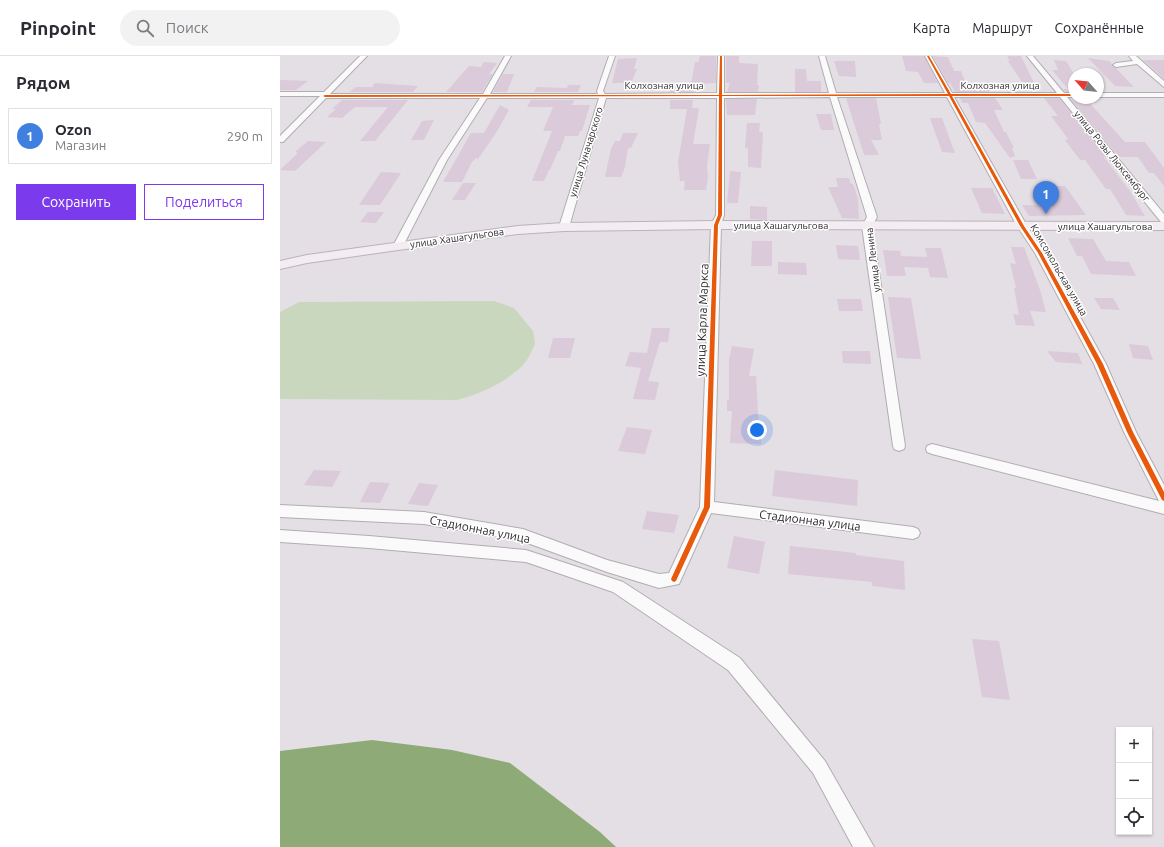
<!DOCTYPE html>
<html lang="ru">
<head>
<meta charset="utf-8">
<style>
  :root { --surface:#fff; --page:#f2f2f3; --text:#2b2b33; --muted:#7c7c81; --line:#e1e1e2; --accent:#7c3aed }
  body { margin:0; font-family:Ubuntu,sans-serif; background:var(--page); color:var(--text) }
  .controls { position:absolute; right:12px; bottom:12px; display:grid; overflow:hidden; border-radius:0px; box-shadow:0 1px 3px #0004 }
  .controls button { width:36px; height:36px; display:grid; place-items:center; padding:0; border:0; border-bottom:1px solid var(--line); background:var(--surface); color:var(--text); font:20px sans-serif }
  .compass { position:absolute; left:788px; top:12px; width:36px; height:36px; border-radius:50%; background:var(--surface); box-shadow:0 1px 3px #0004; rotate:297deg }
  .you { position:absolute; left:477px; top:374px; width:14px; height:14px; margin:-10px; border:3px solid #fff; border-radius:50%; background:#1a73e8; box-shadow:0 0 0 6px #1a73e833 }
  .badge { display:grid; place-items:center; width:26px; height:26px; border-radius:50%; background:var(--accent); color:#fff; font-size:13px; font-weight:700 }
  .pin { position:absolute; translate:-50% -33px; filter:drop-shadow(0 1px 2px #0008) }
  .pin::after { content:''; position:absolute; top:21px; width:14px; height:12px; background:inherit; clip-path:polygon(0 0,100% 0,50% 100%) }
  .list { margin:0; padding:0; list-style:none }
  h2 { display:flex; justify-content:space-between; align-items:center; height:52px; margin:0; padding:0 16px; font-size:17px }
  h2 small { font-size:13px; font-weight:400; color:var(--muted) }
  .list li { display:grid; grid-template-columns:26px 1fr auto; gap:12px; align-items:center; box-sizing:border-box; height:56px; margin:0 8px 8px; padding:0 8px; border:1px solid var(--line); border-radius:0px }
  .list b { display:block; font-size:15px; white-space:nowrap }
  .list p { margin:0; font-size:13px; white-space:nowrap; color:var(--muted) }
  .list em { font-size:13px; font-style:normal; color:var(--muted) }
  .actions { display:flex; gap:8px; padding:12px 16px }
  .actions a { flex:1; padding:9px 0; border:1px solid var(--accent); border-radius:0px; text-align:center; font-size:14px; color:var(--accent) }
  .actions .main { background:var(--accent); color:#fff }
  .icon { flex:none; width:22px; height:22px; fill:none; stroke:currentColor; stroke-width:2; stroke-linecap:round; stroke-linejoin:round }
  .map { position:relative; flex:none; width:884px; height:791px; overflow:hidden }
  header { display:flex; align-items:center; gap:24px; box-sizing:border-box; height:56px; padding:0 20px; background:var(--surface); border-bottom:1px solid var(--line) }
  header strong { font-size:19px }
  nav { display:flex; gap:22px; margin-inline-start:auto; font-size:14px }
  .search { width:280px; height:36px; background:var(--page); display:flex; align-items:center; gap:10px; box-sizing:border-box; padding:0 14px; border-radius:22px; color:var(--muted); font-size:15px }
  main { display:flex }
  aside { flex:1; background:var(--surface) }
  .map>svg:first-child { display:block }
</style>
</head>
<body>
<header>
<strong>Pinpoint</strong>
<div class="search"><svg class="icon" aria-label="search" viewBox="0 0 24 24"><circle cx="10" cy="10" r="6"/><path d="M15 15l6 6"/></svg>Поиск</div>
<nav><a>Карта</a><a>Маршрут</a><a>Сохранённые</a></nav>
</header>
<main>
<aside>
<h2>Рядом<small></small></h2>
<ul class="list">
<li><span class="badge" style="background:#3f7fe0">1</span><div><b>Ozon</b><p>Магазин</p></div><em>290 m</em></li>
</ul>
<div class="actions"><a class="main">Сохранить</a><a>Поделиться</a></div>
</aside>
<div class="map">
<svg width="884" height="791" viewBox="0 0 884 791">
  <rect width="100%" height="100%" fill="#e4dfe4"/>
  <path fill="#c9d7bf" d="M214 245 234 252 253 275 255 288C252 294 248 304 243 309 225 327 201 338 177 344L0 343V256L19 246Z"/>
  <path fill="#8daa77" d="M92 684 172 694 230 707 320 776 336 791H0V695Z"/>
  <path fill="#dbcad9" d="M420 0H436V27L411 28 415 6H418Z
    M446 0H459V7L478 8 477 29H479L478 36H447L450 27H446Z
    M622 0H644L658 27H644L638 16 626 15Z
    M653 0 668 1 674 15H681L686 28H689L692 31H707L710 36H675L670 27H668Z
    M727 0H741L754 27 742 26 728 5H730Z
    M357 2 354 13H357L351 27H332L338 3Z
    M808 2 829 5 854 31 835 30Z
    M774 4 786 5 794 18V36H785L783 33H788L772 14H778Z
    M863 4H884V23L880 19Z
    M554 5H575L576 21 559 20Z
    M204 6 217 7 209 18H213L202 36H166L189 10 201 11Z
    M515 13H526L527 25H541V36H515Z
    M223 18H234L227 36H213Z
    M0 24 28 25 16 34H0Z
    M95 27 138 30 133 36H69L76 31H92Z
    M288 29H301L298 36H254L257 31 287 32Z
    M414 32V36H389V33Z
    M566 42H596L601 68H599L602 84H591L599 99H584Z
    M680 42H715L723 54H714L724 76H726L734 92H732L735 100 730 102 705 67 696 66 688 47H682Z
    M764 42H779L826 101H824L850 135 865 160 846 159 830 133H826L805 104H800L785 84 788 83 771 60H778Z
    M790 42 806 43 845 86H865L884 112V130L874 117H869L858 101H839Z
    M446 43H477L475 59H447Z
    M62 44H128L95 85H80L108 51H75L62 62 47 61 56 53H52Z
    M251 44H294L292 49H310L302 75H300L298 80H285L280 95H278L270 114H269L264 125H252L272 75H263L273 51H247Z
    M390 44H413L412 52H419L413 88H430L427 109 428 122 426 134H404L405 125H400L398 106 407 53H390Z
    M220 49 229 54 216 77 198 103 196 102 192 106 182 126H163L191 77H204Z
    M536 58H551L554 74H541Z
    M650 62H662L675 97 662 96Z
    M154 64 144 84H131L142 65Z
    M467 67H480L479 76H483L481 112 468 111V92H465Z
    M343 77H358L351 92H348L345 111 341 121H325L331 93 335 85H340Z
    M28 85 46 86 15 115 0 114 18 97 15 96Z
    M733 104H748L757 123H741Z
    M450 115 461 116 458 147H447Z
    M101 116 121 117 100 149H79Z
    M556 122H569L570 127 573 128 578 143 579 163 562 162 548 131H558Z
    M183 127H196L185 144H172Z
    M757 130H785L806 159 749 160 742 149H770Z
    M691 132H712L725 158 702 157Z
    M470 150 487 151V164L470 163Z
    M88 156H104L96 167 80 166Z
    M788 182 813 183 826 205 849 206 856 220 811 218 802 200H797Z
    M472 185H492V210H471Z
    M556 189 578 190 580 204 558 203Z
    M731 191H744L760 234 766 256 750 255 755 270 736 269 733 258 739 259 734 232H736L730 207 736 208Z
    M645 192H661L668 222 650 221 648 212 624 211 626 220H607L603 194 620 195 621 200 647 201Z
    M498 206 526 207 527 219 498 218Z
    M608 241 631 242 641 303 617 302Z
    M814 242H833L840 254 821 253Z
    M557 243H581L583 255H559Z
    M372 272H390L388 286H380L368 325 379 326 375 344 353 343 361 312 345 310 350 296 367 297Z
    M273 282H295L290 302H268Z
    M849 288 868 290 873 304 853 302Z
    M452 290 474 293 469 320H476L479 375H481V388L450 387 452 355H447V344H449V304Z
    M562 295H590L591 308 563 307Z
    M767 295 798 297 802 308 776 306Z
    M347 371 372 374 365 398 338 395Z
    M34 414 61 415 52 431 24 429Z
    M495 414 578 424 577 450 492 440Z
    M90 426 110 427 100 447 80 446Z
    M139 427 158 429 148 450 128 448Z
    M367 455 399 459 394 477 362 473Z
    M454 480 485 486 479 518 447 512Z
    M510 490 576 497V499L624 505 625 534 592 530V526L508 518Z
    M692 583 719 585 730 644 702 641Z"/>
  <g fill="none" stroke-linecap="round" stroke-linejoin="round">
    <defs>
      <path id="minor" d="M80 0H87L50 38H203L225 0H231L210 38H318L317 35 329 0H335L323 35 325 38 437 37 438 0H444V37H549L539 0H545L556 37H665L645 0H651L672 37H777L747 0H753L784 37H794V41H787L884 158V167L881 166 780 41H674L747 170 765 197 826 308 856 376 884 429V458L652 398 647 396 646 393 647 390 652 388 879 445 844 376 814 308 755 197 737 170 667 41H557L597 161 592 170 625 390 624 393 619 395 614 393 613 390 582 170 587 161 550 41 444 42V159L441 169 434 446 633 471 638 473 640 477 638 481 633 483 431 457 399 528 379 532 327 516 242 485 144 468 0 461V449L144 456 243 473 327 504 379 518 389 517 420 451 431 169 436 159 437 42H326L289 171 284 174 279 171 319 42H207L167 104 123 190 118 193 113 190 159 104 200 42H46L3 86H0V80L40 40H0V36H44Z
        M849 0H856L884 25V31L857 8 836 11 833 9 836 7 853 5Z
        M818 37H884V41H818Z
        M0 474 89 480 246 494 343 526 460 602 545 705 594 791H573L533 717 448 614 333 536 246 506 89 492 0 486Z"/>
      <path id="major" d="M436 165 884 166V174L436 173 284 175 238 178 118 194 27 207 0 213V205L27 199 238 170 284 167Z"/>
    </defs>
    <use href="#minor" stroke="#b1adb1" stroke-width="2"/>
    <use href="#major" stroke="#bcb2bb" stroke-width="2"/>
    <use href="#minor" fill="#fbfafb" fill-rule="evenodd"/>
    <use href="#major" fill="#f3edf2" fill-rule="evenodd"/>
    <defs>
      <path id="cycleway" d="M440 0H442V39L668 38 647 0H649L671 38H794V40H672L744 170 762 197 823 308 853 376 884 436V445L882 444 847 376 817 308 758 197 740 170 669 40H442V159L438 169 430 451 396 525 394 526 392 525 391 523 424 451 434 169 438 159 439 40 45 41 43 40 45 39H439Z"/>
    </defs>
    <use href="#cycleway" stroke="#fff" stroke-width="2"/>
    <use href="#cycleway" fill="#e8590c" fill-rule="evenodd"/>
  </g>
  <g text-anchor="middle" dominant-baseline="central" stroke-width="3" stroke-linejoin="round" paint-order="stroke">
    <g font-size="10" fill="#2d292c" stroke="#fff">
      <text x="384" y="29">Колхозная улица</text>
      <text x="720" y="29">Колхозная улица</text>
      <text transform="translate(306 96) rotate(-73)">улица Луначарского</text>
      <text transform="translate(832 100) rotate(51)">улица Розы Люксембург</text>
      <text x="501" y="169">улица Хашагульгова</text>
      <text x="825" y="170">улица Хашагульгова</text>
      <text transform="translate(177 182) rotate(-8)">улица Хашагульгова</text>
      <text transform="translate(593 204) rotate(-97)">улица Ленина</text>
      <text transform="translate(779 214) rotate(60)">Комсомольская улица</text>
    </g>
    <g font-size="12" fill="#2d292c" stroke="#fff">
      <text transform="translate(422 264) rotate(-88)">улица Карла Маркса</text>
      <text transform="translate(530 464) rotate(7)">Стадионная улица</text>
      <text transform="translate(200 473) rotate(11)">Стадионная улица</text>
    </g>
  </g>
</svg>
<div class="controls">
<button>+</button>
<button>−</button>
<button><svg class="icon" aria-label="locate" viewBox="0 0 24 24"><circle cx="12" cy="12" r="6"/><path d="M12 2v4M12 18v4M2 12h4M18 12h4"/></svg></button>
</div>
<svg class="compass" viewBox="-18 -18 36 36"><path d="M0-13l5 13h-10z" fill="#e53935"/><path d="M0 13l5-13h-10z" fill="#7c7c81"/></svg>
<div class="you"></div>
<div class="pin badge" style="left:766px;top:158px;background:#3f7fe0">1</div>
</div>
</main>
</body>
</html>
